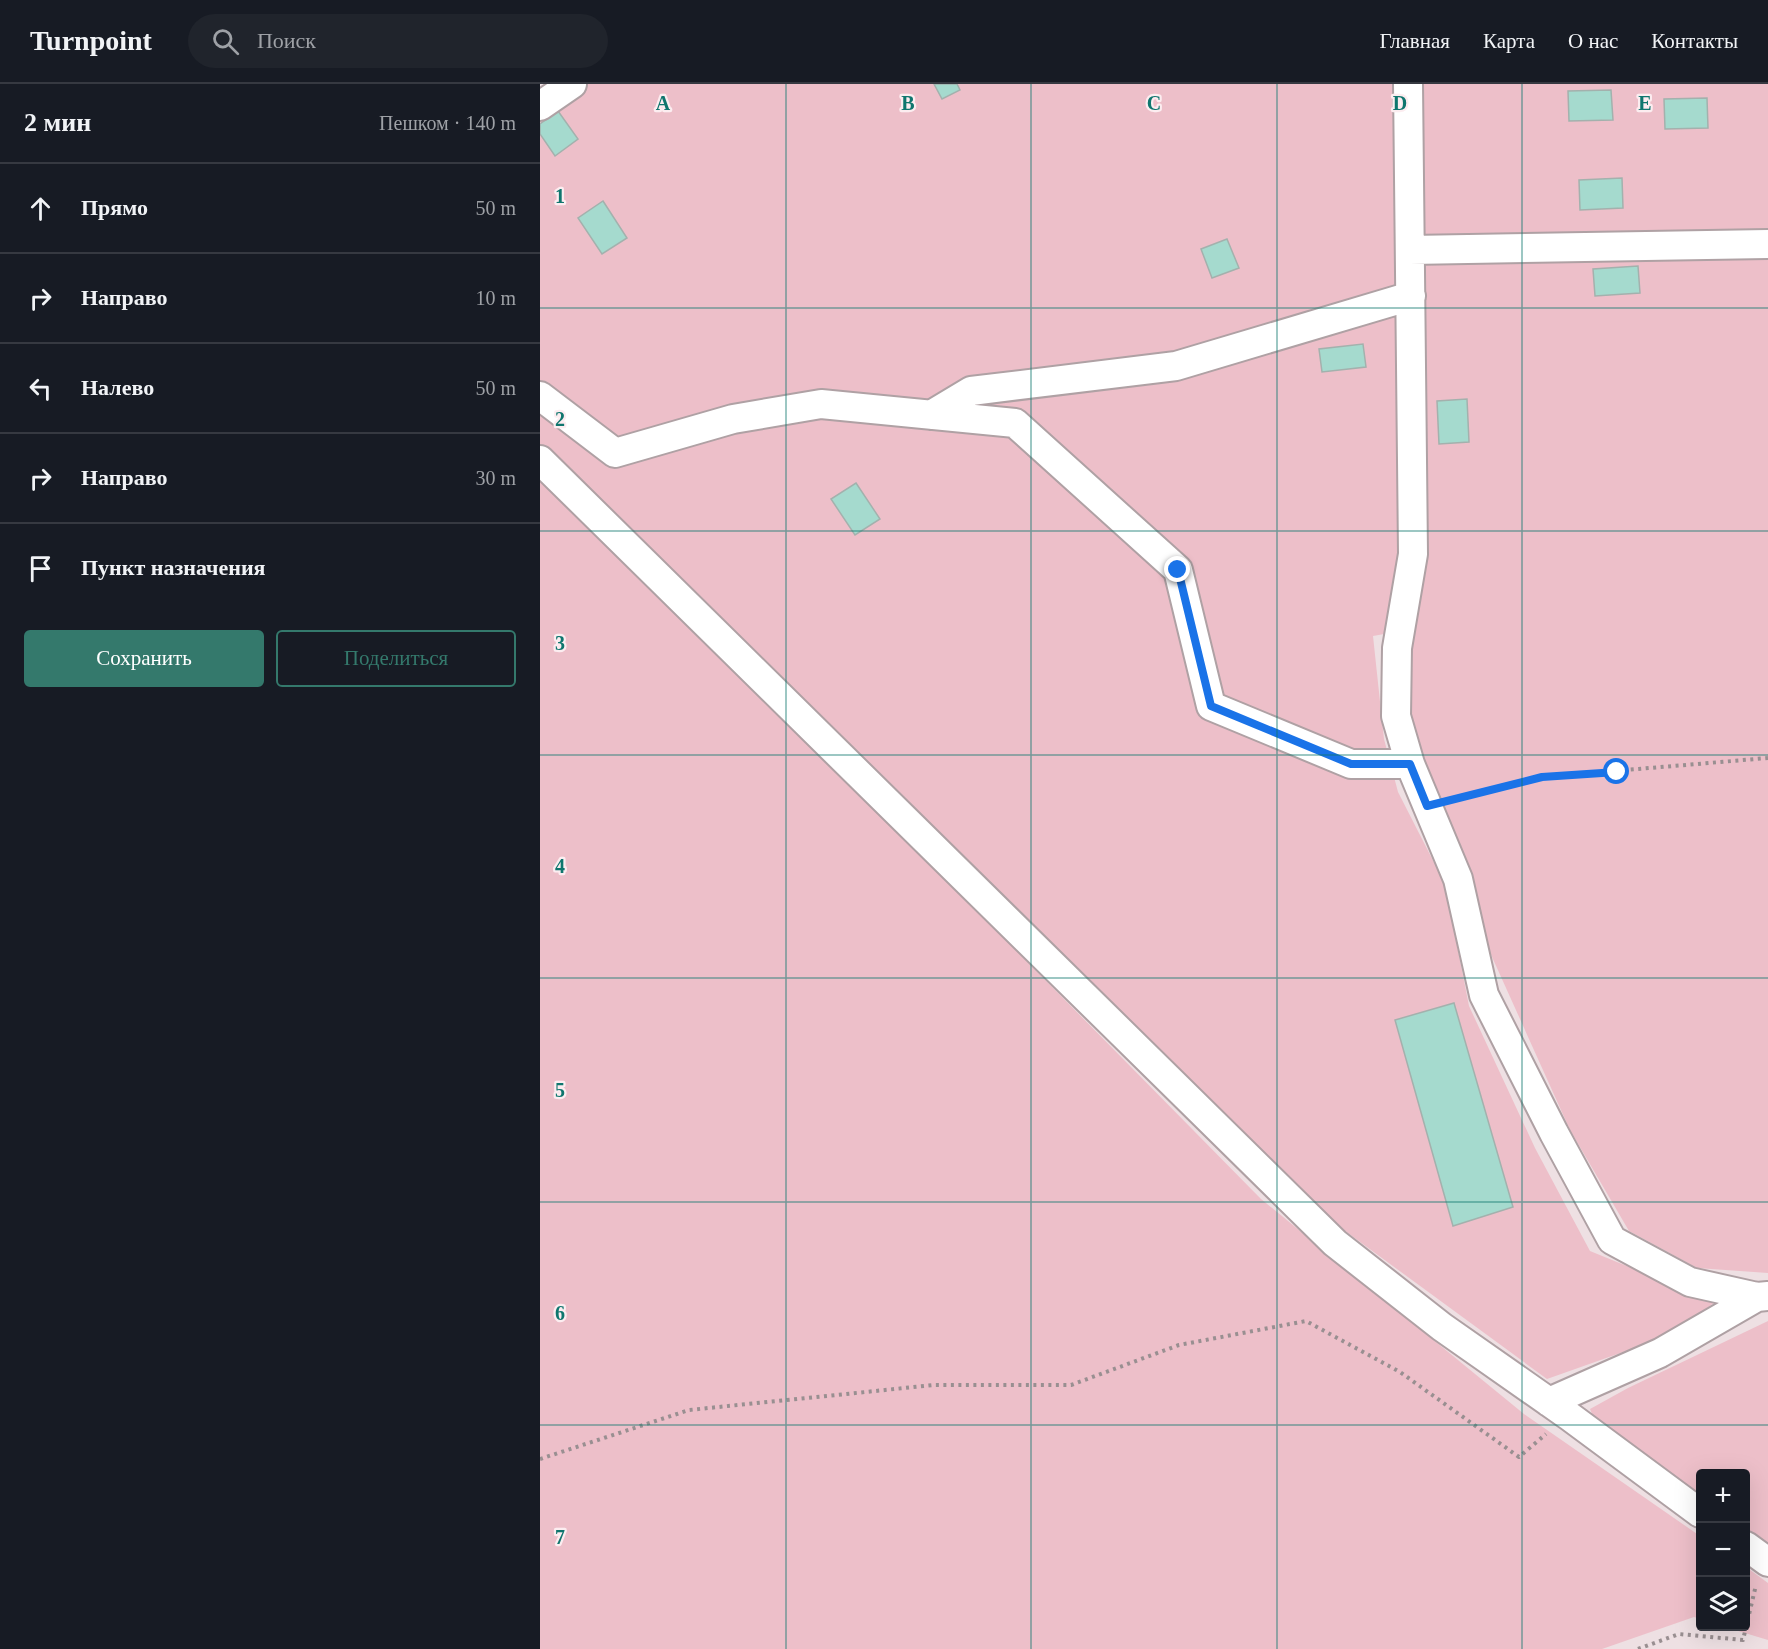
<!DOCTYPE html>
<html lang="ru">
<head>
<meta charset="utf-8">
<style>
  :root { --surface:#171b24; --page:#20242c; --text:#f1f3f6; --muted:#9ea1a6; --line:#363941; --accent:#34796c }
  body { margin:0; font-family:Georgia,serif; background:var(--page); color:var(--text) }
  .controls { position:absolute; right:18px; bottom:18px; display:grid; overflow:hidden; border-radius:6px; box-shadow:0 6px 24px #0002 }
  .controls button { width:54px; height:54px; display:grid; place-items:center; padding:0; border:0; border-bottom:2px solid var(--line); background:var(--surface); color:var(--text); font:30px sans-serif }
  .stop { position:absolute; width:18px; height:18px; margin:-14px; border:4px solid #1a73e8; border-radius:50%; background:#fff }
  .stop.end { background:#1a73e8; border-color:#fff; box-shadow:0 2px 6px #0008 }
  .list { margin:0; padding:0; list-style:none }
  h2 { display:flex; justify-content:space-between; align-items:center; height:78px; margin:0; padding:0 24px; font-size:26px }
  h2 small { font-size:20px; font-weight:400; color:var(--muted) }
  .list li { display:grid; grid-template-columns:39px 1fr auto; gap:18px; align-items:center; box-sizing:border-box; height:90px; padding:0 24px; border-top:2px solid var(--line) }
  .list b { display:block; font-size:22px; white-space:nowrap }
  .list em { font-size:20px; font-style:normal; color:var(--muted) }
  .actions { display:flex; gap:12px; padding:18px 24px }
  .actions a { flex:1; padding:14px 0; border:2px solid var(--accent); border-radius:6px; text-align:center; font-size:21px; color:var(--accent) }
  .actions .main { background:var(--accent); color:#fff }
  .icon { flex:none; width:33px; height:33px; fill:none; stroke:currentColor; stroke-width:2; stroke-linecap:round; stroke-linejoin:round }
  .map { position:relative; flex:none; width:1228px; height:1565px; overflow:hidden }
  header { display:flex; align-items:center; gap:36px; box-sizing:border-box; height:84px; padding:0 30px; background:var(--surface); border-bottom:2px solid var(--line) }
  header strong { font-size:28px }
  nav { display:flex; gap:33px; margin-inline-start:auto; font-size:21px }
  .search { width:420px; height:54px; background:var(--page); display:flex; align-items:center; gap:15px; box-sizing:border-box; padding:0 21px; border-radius:33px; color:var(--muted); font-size:22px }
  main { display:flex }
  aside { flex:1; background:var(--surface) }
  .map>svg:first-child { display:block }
</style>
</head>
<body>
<header>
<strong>Turnpoint</strong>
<div class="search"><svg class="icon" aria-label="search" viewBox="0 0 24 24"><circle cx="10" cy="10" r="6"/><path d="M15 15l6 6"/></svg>Поиск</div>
<nav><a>Главная</a><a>Карта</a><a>О нас</a><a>Контакты</a></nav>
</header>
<main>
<aside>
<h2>2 мин<small>Пешком · 140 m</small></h2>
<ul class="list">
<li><svg class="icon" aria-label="ahead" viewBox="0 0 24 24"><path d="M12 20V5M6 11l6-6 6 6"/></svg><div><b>Прямо</b></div><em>50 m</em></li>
<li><svg class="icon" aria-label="right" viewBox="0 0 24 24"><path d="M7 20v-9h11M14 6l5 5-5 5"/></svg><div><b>Направо</b></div><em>10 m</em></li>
<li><svg class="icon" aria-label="left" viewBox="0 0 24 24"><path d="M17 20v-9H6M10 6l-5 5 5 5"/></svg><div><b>Налево</b></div><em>50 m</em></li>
<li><svg class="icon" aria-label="right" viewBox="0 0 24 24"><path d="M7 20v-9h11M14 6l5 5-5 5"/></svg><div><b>Направо</b></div><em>30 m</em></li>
<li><svg class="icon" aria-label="arrive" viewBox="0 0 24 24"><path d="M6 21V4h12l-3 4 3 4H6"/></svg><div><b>Пункт назначения</b></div></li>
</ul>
<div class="actions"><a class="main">Сохранить</a><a>Поделиться</a></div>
</aside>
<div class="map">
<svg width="1228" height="1565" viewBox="0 0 1228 1565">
  <rect width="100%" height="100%" fill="#eee0e3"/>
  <path fill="#edbfc9" d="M17 0H1228V1189L1157 1184 1089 1147 1030 1046 948 864 880 688 863 613 872 545 833 552 844 655 858 708 905 800 929 922 995 1064 1050 1167 1175 1218 1134 1250 1007 1295 801 1144 228 588 207 600 458 848 721 1115 984 1330 1160 1452V1535L1154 1533 1062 1565H0V13Z
    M1228 1237V1462L1206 1447V1390H1160V1415L1057 1342 1050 1325 1088 1304Z
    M1206 1483 1228 1499V1556L1185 1543 1206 1542Z"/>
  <path fill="#a5dace" stroke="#a3b1ad" stroke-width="1.5" d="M394 0H417L420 6 402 15Z
    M1071 6 1073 36 1029 37 1028 7Z
    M1167 14 1168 44 1125 45 1124 15Z
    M18 27 38 55 15 72 0 50V40Z
    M1082 94 1083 124 1040 126 1039 96Z
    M63 117 87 154 62 170 38 134Z
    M687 155 699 184 672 194 661 165Z
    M1098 182 1100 209 1055 212 1053 185Z
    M823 260 826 283 782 288 779 265Z
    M927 315 929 358 899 360 897 317Z
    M316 399 340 435 315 451 291 415Z
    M914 919 973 1123 913 1142 855 936Z"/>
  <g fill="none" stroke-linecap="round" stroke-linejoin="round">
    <defs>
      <path id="minor" d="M868 0 873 470 857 564 856 632 870 680 918 795 944 911 1014 1049 1072 1156 1150 1198 1217 1213 1228 1212
        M0 22 32 0
        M870 166 1228 160
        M0 312 75 369 193 335 281 320 475 339 638 486 671 622 811 680H870
        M391 331 431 307 636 282 871 212
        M0 376 795 1159 902 1243 1029 1332 1160 1429
        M1009 1318 1120 1269 1217 1213
        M1206 1462 1228 1478"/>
    </defs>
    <use href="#minor" stroke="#afa1a4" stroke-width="32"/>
    <path stroke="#998f91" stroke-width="4" stroke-dasharray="3 4.5" stroke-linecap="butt" d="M914 716 1002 693 1228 674
      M0 1375 149 1326 394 1301H531L639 1261 766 1237 860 1288 979 1373 1006 1350
      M1098 1565 1139 1550 1203 1556 1216 1501"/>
    <use href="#minor" stroke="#fff" stroke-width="28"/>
  </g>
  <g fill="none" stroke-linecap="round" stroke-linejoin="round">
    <path stroke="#1a73e8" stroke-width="8" d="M638 486 671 622 811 680H870L887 722 1002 693 1077 688"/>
  </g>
  <path fill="none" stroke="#0f766e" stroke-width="1.5" stroke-opacity="0.55" d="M246 0V1565M491 0V1565M737 0V1565M982 0V1565M0 224H1228M0 447H1228M0 671H1228M0 894H1228M0 1118H1228M0 1341H1228"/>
  <g font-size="20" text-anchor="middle" font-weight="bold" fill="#0f766e" stroke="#fcedf0" stroke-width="4.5" stroke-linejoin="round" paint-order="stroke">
    <text x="123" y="26">A</text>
    <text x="368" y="26">B</text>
    <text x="614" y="26">C</text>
    <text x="860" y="26">D</text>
    <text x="1105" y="26">E</text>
    <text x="20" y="119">1</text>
    <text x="20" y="342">2</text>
    <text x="20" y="566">3</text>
    <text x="20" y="789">4</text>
    <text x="20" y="1013">5</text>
    <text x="20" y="1236">6</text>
    <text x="20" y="1460">7</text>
  </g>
</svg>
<div class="controls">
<button>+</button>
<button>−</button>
<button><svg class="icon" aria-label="layers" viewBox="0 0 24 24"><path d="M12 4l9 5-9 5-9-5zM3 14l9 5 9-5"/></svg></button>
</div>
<div class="stop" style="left:1077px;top:688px"></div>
<div class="stop end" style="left:638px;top:486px"></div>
</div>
</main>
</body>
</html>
